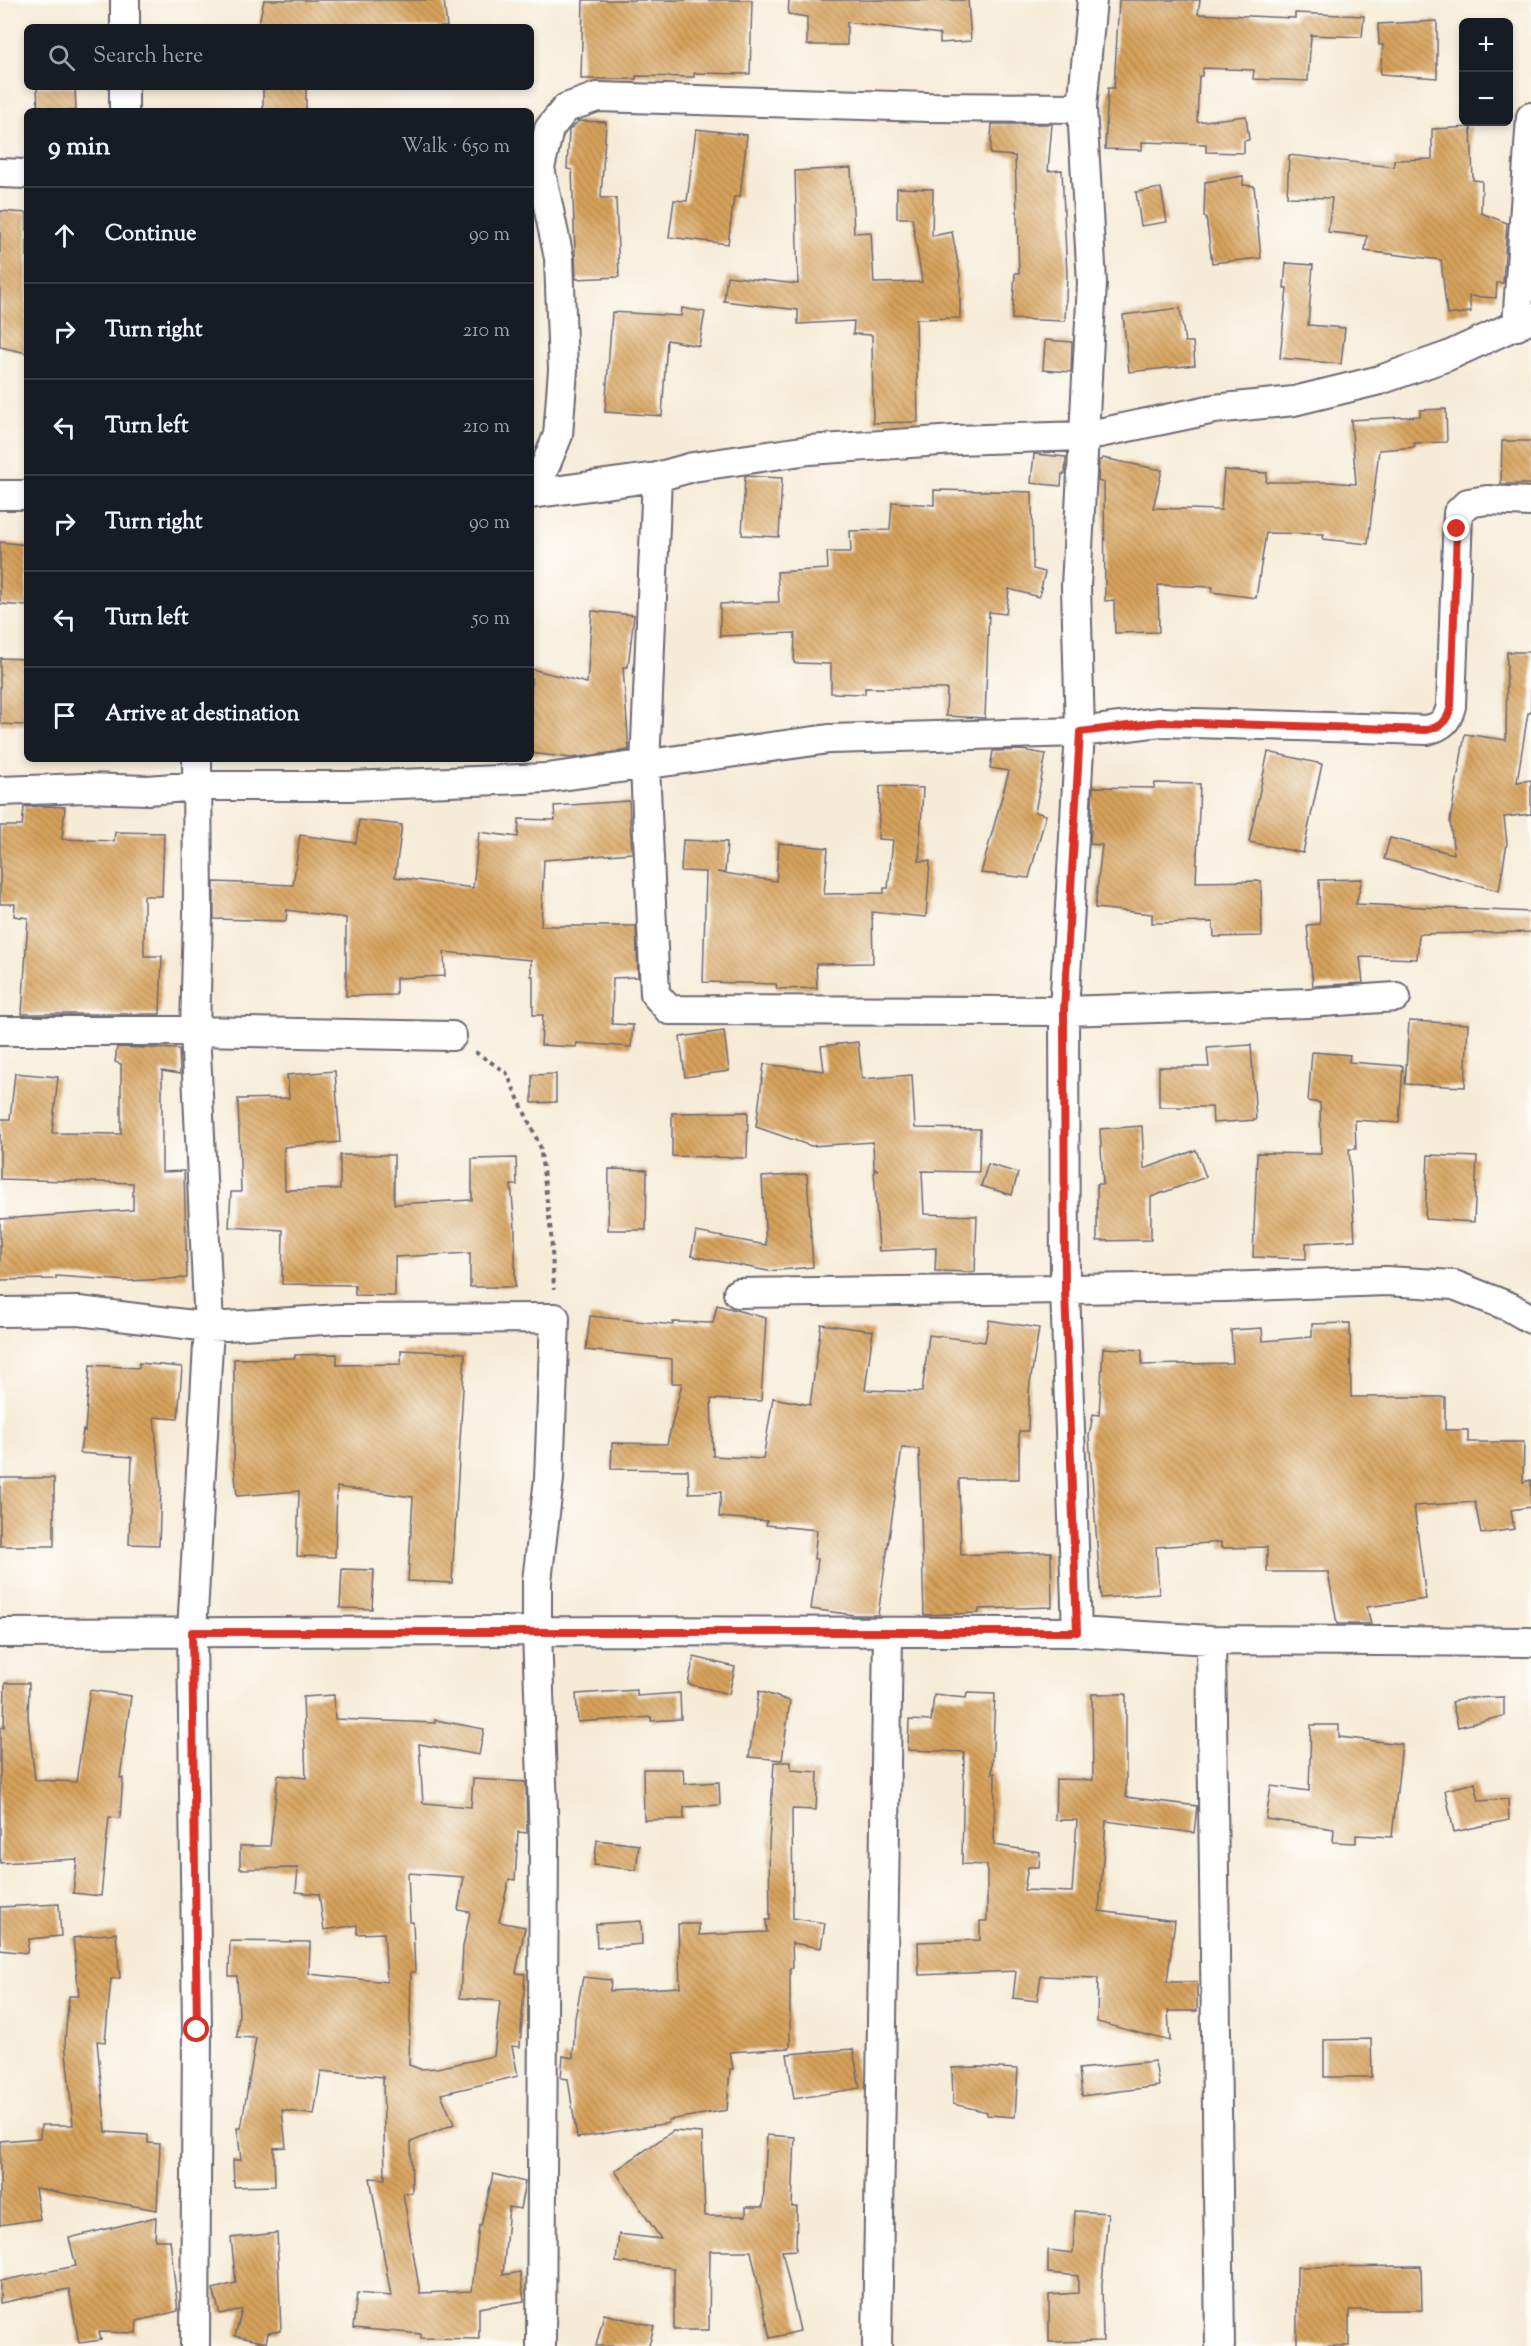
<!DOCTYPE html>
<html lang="en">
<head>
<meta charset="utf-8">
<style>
  :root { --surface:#171b24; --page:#242831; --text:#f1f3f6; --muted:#9ea1a6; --line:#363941 }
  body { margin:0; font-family:"Sorts Mill Goudy",serif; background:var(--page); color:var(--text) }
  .controls { position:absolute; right:18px; top:18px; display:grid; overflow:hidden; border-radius:9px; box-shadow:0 3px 9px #0003 }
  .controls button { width:54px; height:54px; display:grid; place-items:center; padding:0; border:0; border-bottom:2px solid var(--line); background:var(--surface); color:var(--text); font:30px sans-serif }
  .stop { position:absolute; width:18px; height:18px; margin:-14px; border:4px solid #d93025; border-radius:50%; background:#fff }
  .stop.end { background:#d93025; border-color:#fff; box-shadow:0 2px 6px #0008 }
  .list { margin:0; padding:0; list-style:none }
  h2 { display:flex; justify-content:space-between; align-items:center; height:78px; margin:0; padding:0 24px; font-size:26px }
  h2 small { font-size:20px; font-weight:400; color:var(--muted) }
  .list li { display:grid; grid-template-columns:39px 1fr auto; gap:18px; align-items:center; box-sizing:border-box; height:96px; padding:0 24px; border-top:2px solid var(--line) }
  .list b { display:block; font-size:22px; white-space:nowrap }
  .list em { font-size:20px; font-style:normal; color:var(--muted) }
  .icon { flex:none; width:33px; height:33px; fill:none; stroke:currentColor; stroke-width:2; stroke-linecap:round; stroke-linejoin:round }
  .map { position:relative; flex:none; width:1531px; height:2346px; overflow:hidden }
  .search { position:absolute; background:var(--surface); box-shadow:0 3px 9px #0003; left:24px; top:24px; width:510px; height:66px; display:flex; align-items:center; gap:15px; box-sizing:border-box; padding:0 21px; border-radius:9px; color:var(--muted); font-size:22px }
  .panel { position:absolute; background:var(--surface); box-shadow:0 3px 9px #0003; left:24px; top:108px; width:510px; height:654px; border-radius:9px }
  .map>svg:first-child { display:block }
</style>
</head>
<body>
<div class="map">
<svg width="1531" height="2346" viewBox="0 0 1531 2346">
  <defs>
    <pattern id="building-back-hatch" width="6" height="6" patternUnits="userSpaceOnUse" patternTransform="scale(1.5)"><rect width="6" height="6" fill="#d7a25b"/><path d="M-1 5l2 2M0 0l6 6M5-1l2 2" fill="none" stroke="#ae844c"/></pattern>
  </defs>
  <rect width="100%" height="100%" fill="#fdfcf7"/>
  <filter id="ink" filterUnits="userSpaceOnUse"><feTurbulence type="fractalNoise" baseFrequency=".0167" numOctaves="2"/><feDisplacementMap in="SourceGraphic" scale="12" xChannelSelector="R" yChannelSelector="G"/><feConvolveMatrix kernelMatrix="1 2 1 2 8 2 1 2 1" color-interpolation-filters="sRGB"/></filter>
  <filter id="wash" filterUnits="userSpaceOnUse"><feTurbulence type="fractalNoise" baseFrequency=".008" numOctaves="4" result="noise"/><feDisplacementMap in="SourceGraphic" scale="24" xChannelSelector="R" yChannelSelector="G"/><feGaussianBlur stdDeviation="1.35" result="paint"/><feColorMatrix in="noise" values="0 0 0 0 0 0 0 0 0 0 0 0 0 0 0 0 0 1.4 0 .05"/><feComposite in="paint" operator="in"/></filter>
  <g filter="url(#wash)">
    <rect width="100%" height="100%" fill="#f6ebd7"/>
    <g id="blocks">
      <path fill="url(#building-back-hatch)" fill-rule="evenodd" d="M264 0H444L447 27H258Z
        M583 0H752L750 74 694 73V77L636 76V79H581Z
        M789 0H968L971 41 940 43V34L847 22V45H807V17L788 14Z
        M1119 0H1200L1198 14 1295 18V13L1364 16 1362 37 1311 35 1308 81 1253 79 1254 70 1203 68 1202 76H1199L1197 122 1246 116 1249 140 1244 141V153L1206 152V144L1142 142V150L1105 149 1108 88H1114Z
        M1437 21V78L1380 74 1383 45H1379L1378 24Z
        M37 87H75L76 111H38Z
        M263 87H306V111H263Z
        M579 121 606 122 601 198H616L619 277 576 279 572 170 567 169 569 130Z
        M992 124H1052L1048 171 1062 170 1067 275 1065 321 1012 319 1015 273H1019L1015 156 990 154Z
        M1471 127 1473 180 1482 181 1481 213 1507 223 1503 283H1497L1496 298 1469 296 1471 312 1447 315 1441 260 1365 251 1367 236 1328 232 1332 198 1287 197 1289 155 1394 167V160L1432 159V129Z
        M696 129 747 135 740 197H734L728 244 669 237 674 200 687 201Z
        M851 168 854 233 871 232 874 283 922 282 912 218H897V188L933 189 932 236 952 232 960 274V318L916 319 918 422 873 423 872 335 853 334 854 321 798 324V310L724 301 727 276 798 284 795 171Z
        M1243 176V185L1254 186 1261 258 1212 263 1206 217H1204L1205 182Z
        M1161 188 1167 222 1141 226 1136 192Z
        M0 211 27 213V353L0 347Z
        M1286 263 1313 265 1308 325 1345 328 1341 364 1280 358 1287 288H1284Z
        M682 308 705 312 699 346 667 340 662 416 605 412 612 312 681 316Z
        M1180 308 1185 342H1193L1195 365 1129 372 1123 315Z
        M1045 340 1072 342 1071 372 1043 370Z
        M1446 409 1447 442 1414 443 1415 447 1379 450 1368 544 1323 539 1324 534 1266 533 1256 598 1212 592 1213 587 1158 585 1159 632 1115 633 1114 600 1105 601 1104 483 1098 481 1099 460H1102V458L1162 470 1153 508 1221 510 1224 470 1267 473 1266 482H1330L1356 484 1351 420 1420 416V410Z
        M1502 441H1531V484H1501Z
        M1034 454 1066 457 1065 474H1062L1061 486 1031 483Z
        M745 476 782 478 779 537 742 535Z
        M934 490 1032 492 1033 569 1045 572 1039 597 1009 589 1006 614 989 612 985 718 946 716 947 689 865 688V694L831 693V664L794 663 795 633 720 636V604L779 602 777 572 828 569 827 552H851L850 531 890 530 892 502 934 505Z
        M0 542 27 545V606L0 604Z
        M592 611 634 615 628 667H623L629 750 571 758 531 753V669L587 683Z
        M1507 652H1531V713H1528L1517 782 1531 780V814L1504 817 1507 843 1499 891 1384 859 1390 838 1454 854 1450 821 1465 734 1506 740Z
        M0 658 27 659V725L0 724Z
        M1022 750 1046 754 1035 812 1046 815 1029 878 981 873 1009 771 990 768 993 751Z
        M1268 752 1322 764 1303 853 1249 842Z
        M1155 783 1200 784 1196 882 1261 881 1262 936 1214 937 1213 922 1152 923V914L1095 908 1102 845 1090 844 1093 787 1154 788Z
        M880 786 923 788 919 861H930L926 917 872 912 873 963 816 964 817 988 777 989 776 984 703 982 706 872 681 871 683 840 727 842 725 873 717 872 776 881 779 843 828 848 824 894 884 893V888H888L893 840 878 839Z
        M629 801 632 853 544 860 541 926H636L638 977 613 978 612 1024 633 1025 631 1047 577 1043 576 1047 541 1045 543 1015H533V976H531V960L444 952 445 976 396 978V995L346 996V918L287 910 286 921 214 919V882L293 885 300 835 356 843 359 820 402 825 395 877 473 888 479 832 518 837 519 819 555 820 554 806Z
        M46 806 65 807 62 839 114 841 115 832 164 833 162 896H144V956H162L160 1014H22L28 918 14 916 15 904H0V826H22L24 807Z
        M1362 879 1356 904 1531 912V932L1419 934 1417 959 1360 957 1363 983 1313 986 1307 925 1320 924 1319 880Z
        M1409 1021 1468 1024 1465 1087 1405 1084Z
        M724 1031 729 1071 685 1077 680 1037Z
        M858 1042 862 1079 912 1075 915 1128 980 1129 979 1172 922 1171 924 1214 977 1216 975 1272 935 1271 936 1248 879 1251 874 1170H878L874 1168 873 1142 811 1146 756 1127 764 1064 824 1071 821 1046Z
        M1251 1045 1256 1120 1213 1123 1212 1107H1159V1067H1209L1207 1048Z
        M117 1047 179 1049 180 1074 162 1071V1172L184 1171 187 1278 128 1281 56 1276V1279L0 1280V1219L133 1210V1183L0 1179V1119H10L15 1073 58 1077 52 1133 121 1134V1064L115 1062Z
        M1312 1052 1350 1055 1349 1062 1403 1066 1399 1123 1355 1120 1356 1149H1349L1355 1240 1306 1243V1259L1253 1257 1257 1153 1321 1154 1320 1103 1308 1101Z
        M335 1071 340 1142 284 1147 285 1190 340 1189V1155H394V1204L472 1200V1159L516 1158 517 1185H511L515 1228V1287H470V1253L395 1257V1296L355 1295V1285L282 1284 283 1230 229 1227 231 1192H241L238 1099 289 1098 287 1075Z
        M556 1074V1102L532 1103V1075Z
        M748 1112 747 1158 672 1156V1113Z
        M1142 1126 1144 1169 1196 1150 1206 1177 1151 1197V1240L1097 1241V1184H1103L1100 1129Z
        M1428 1155 1477 1157 1474 1222 1425 1219Z
        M988 1164 1018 1173 1012 1195 981 1186Z
        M609 1169 647 1170 646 1230H608Z
        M807 1174 813 1267 768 1271 691 1256 696 1232 766 1245 762 1177Z
        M717 1305 766 1318 761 1401 711 1399 713 1456 763 1459 773 1398 810 1405 821 1324 873 1331 865 1390 922 1392 929 1335 985 1342 989 1320 1039 1328 1029 1390 1028 1431H1019V1479H959L961 1555 1051 1552 1052 1607 979 1609V1613L924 1615 919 1449 902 1448 878 1615H854L811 1609 818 1559H814L817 1530 766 1525 767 1521 719 1517 721 1492 689 1493 688 1470 611 1469 612 1443 667 1444 682 1383H672V1359L586 1350 590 1316 673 1325V1322L713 1323Z
        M1350 1323 1351 1397H1445V1430H1468V1442H1524L1523 1482 1531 1480V1507L1511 1510 1514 1529 1481 1534 1475 1502 1414 1506 1426 1599 1367 1607 1371 1624H1337L1328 1572H1267V1547L1221 1548V1542L1156 1547 1159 1594 1101 1598 1089 1436 1093 1414 1099 1415 1103 1348 1142 1350V1365L1233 1363 1231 1330 1262 1328 1263 1341 1312 1337V1324Z
        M401 1350 465 1353 452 1583 408 1581 413 1497 337 1487 335 1557 297 1556 299 1491 237 1496 234 1464V1359L295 1358V1355L337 1354V1365L401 1364Z
        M139 1363 182 1367 178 1419 154 1417 161 1488 159 1545 129 1544 132 1457 80 1453 83 1430 85 1431 90 1365 139 1368Z
        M0 1478H54V1546H0Z
        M342 1569 374 1570 372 1609 340 1608Z
        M694 1657 735 1667 729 1694 688 1684Z
        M5 1683H29L28 1718 35 1780 76 1782 90 1690 131 1696 120 1778H123L120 1818 109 1817 101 1896 73 1893 77 1859 0 1863V1728L4 1727Z
        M637 1690V1696L680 1693 681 1719 651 1721V1717L578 1722 576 1694Z
        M759 1691 790 1701 782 1760 749 1757Z
        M967 1693 995 1694 992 1773H995L994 1845 1040 1852 1039 1867H1028L1024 1890 1072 1892 1077 1820H1055L1056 1779 1093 1780 1092 1694H1126V1797L1197 1806 1194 1833 1106 1821 1099 1911 1175 1921 1167 1982H1197V2011H1168L1170 2041 1097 2022 1098 1978 1041 1976 1037 2001 1013 1998 1016 1971 919 1975 918 1942 980 1940V1921H987V1865L962 1864 964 1752 908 1750 909 1720 931 1721 934 1695 966 1698Z
        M334 1695 335 1719 435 1723V1720L484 1729 479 1755 419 1744 423 1803 471 1807 473 1779 526 1782 527 1833 518 1832 515 1880 509 1879 499 1922 525 1927 516 1973 525 1974 520 2047 512 2046 518 2076 441 2094 454 2124 411 2142 412 2193H403L420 2293 472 2291 479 2226H481L493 2174 525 2182 520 2209 509 2207 503 2275 520 2272 524 2301 479 2308V2339L421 2338V2334L353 2328 357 2293 391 2296 370 2178 385 2179 383 2077 321 2071 314 2115 282 2110 286 2147 274 2148 275 2186 234 2187 233 2160H241L237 2128H241L256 2038 237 2037 239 2014 237 1976H229L230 1941 310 1942 309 1974 387 1982 384 1933 357 1934V1925L324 1930 319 1894 296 1892 298 1868 240 1869V1846H270L278 1775 306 1778 303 1697ZM408 1873 464 1877 458 1910 470 1912 463 1947 460 1998 500 2001 494 2056 437 2068 420 2069 409 2065 411 1972H415L413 1922H410Z
        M1504 1697V1716L1458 1727 1452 1702 1466 1698Z
        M1311 1725H1339V1737L1402 1744 1392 1837 1356 1835V1843L1333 1842 1334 1829 1266 1819 1271 1786 1309 1791Z
        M774 1762H791V1770L818 1772 816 1810 792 1809 793 1918 825 1923 821 1948 792 1943 793 1968H790V2048L730 2052 733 2069H730L727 2110 668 2120 669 2123 577 2138 568 2079 561 2078 563 2056 573 2058 575 2018 583 1977 611 1980 610 1991 680 1987 678 1924H699V1935L767 1932 766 1920H770L769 1843Z
        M643 1769H683L684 1784 719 1782 720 1805 684 1807V1819L644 1820Z
        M1475 1783 1479 1801 1508 1799 1509 1820 1454 1832 1445 1790Z
        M597 1840 639 1845 636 1870 594 1865Z
        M59 1904 61 1936 29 1939 27 1953 0 1950V1907Z
        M641 1921 642 1944 597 1948 596 1924Z
        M116 1933 120 1978 111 1979 105 2042 97 2041 106 2132 148 2135V2143L160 2144 157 2210 35 2188 40 2219 0 2225V2141L40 2138 41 2125H73L65 2040 69 1996H79L73 1938Z
        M1371 2039 1372 2077H1324V2040Z
        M853 2049 860 2088 794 2099 787 2054Z
        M1155 2061 1159 2086 1082 2096 1079 2069Z
        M978 2067 1018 2069 1015 2117 987 2115V2112L953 2104 952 2068Z
        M673 2131 702 2133 705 2216H746V2207H763L767 2135 795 2137 792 2207H797L796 2250 782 2251 800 2331 770 2338 751 2251H710L709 2330H674V2268L616 2262 619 2234 661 2239 615 2171Z
        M1075 2211 1108 2213 1102 2284 1103 2341 1049 2342V2295L1078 2293V2276L1048 2273V2250L1073 2253Z
        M156 2217 155 2240H170L178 2311 137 2321 136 2333 99 2332 101 2340 79 2343 69 2289 0 2303V2281L76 2266 69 2238Z
        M277 2233 281 2331 268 2333 266 2343 235 2336 242 2309 220 2314 213 2289 236 2283 231 2238Z
        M1421 2266 1422 2310H1349V2346H1297V2267Z
        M604 2314 654 2326 649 2346H596Z"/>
    </g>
  </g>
  <g filter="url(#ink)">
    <use href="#blocks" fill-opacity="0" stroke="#6c6872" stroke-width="1.5"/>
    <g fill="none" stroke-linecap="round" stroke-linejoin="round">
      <defs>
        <path id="minor" d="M1092 0 1082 108 1092 283 1076 586 1080 732 1064 1011 1065 1289 1224 1287 1386 1281 1454 1285 1510 1307 1531 1319
          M125 27V0
          M124 111V87
          M0 173 27 174
          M1517 326 1531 117
          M657 477 645 766 655 994 669 1010 1064 1011 1308 1003 1396 997
          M534 493 558 435 563 370 559 258 540 168 549 129 566 108 597 97 928 107 1082 108
          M531 494 657 477 693 467 809 450 955 440 1085 436 1214 409 1294 401 1380 380 1448 356 1531 318
          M0 495H27
          M0 791 85 788 148 790 198 786H350L547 778 829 739 1080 732 1160 722 1427 730C1442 726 1447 722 1451 706L1458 513 1468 503 1487 500 1531 502
          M0 1031H195L452 1036
          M738 1293 1065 1289 1077 1632
          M0 1312 79 1311 209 1327 340 1319 555 1318 549 1479 537 1581V1631L544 1841 541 2346
          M0 1633 537 1631 1077 1632 1211 1640 1531 1642
          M1211 1640 1220 2346
          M195 2346 197 2030 192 1632 209 1327 195 1031 198 915 197 759
          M877 2346 888 1633"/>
      </defs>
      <use href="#minor" stroke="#6c6872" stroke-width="32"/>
      <path stroke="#6c6872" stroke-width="4" stroke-dasharray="4.5 4.5" stroke-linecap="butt" d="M475 1052 506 1072 540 1146 551 1233 554 1289"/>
      <use href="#minor" stroke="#fff" stroke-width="28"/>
    </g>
  </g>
  <g fill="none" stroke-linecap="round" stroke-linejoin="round" filter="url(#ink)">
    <path stroke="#d93025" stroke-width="8" d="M197 2030 192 1632H1077L1065 1289 1064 1011 1080 732 1160 722 1427 730C1442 726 1447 722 1451 706L1457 529"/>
  </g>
</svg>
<div class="controls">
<button>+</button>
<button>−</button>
</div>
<div class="stop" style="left:197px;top:2030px"></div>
<div class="stop end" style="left:1457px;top:529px"></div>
<div class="search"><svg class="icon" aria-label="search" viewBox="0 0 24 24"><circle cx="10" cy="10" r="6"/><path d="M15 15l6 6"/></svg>Search here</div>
<section class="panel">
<h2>9 min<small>Walk · 650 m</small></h2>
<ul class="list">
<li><svg class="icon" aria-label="ahead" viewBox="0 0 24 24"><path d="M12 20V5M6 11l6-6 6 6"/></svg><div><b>Continue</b></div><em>90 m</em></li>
<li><svg class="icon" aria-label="right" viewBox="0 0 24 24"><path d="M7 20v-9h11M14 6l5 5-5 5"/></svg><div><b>Turn right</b></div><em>210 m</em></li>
<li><svg class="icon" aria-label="left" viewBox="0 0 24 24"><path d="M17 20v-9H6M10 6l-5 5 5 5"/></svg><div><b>Turn left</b></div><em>210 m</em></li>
<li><svg class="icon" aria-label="right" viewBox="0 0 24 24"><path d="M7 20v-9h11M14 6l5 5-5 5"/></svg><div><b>Turn right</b></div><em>90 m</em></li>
<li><svg class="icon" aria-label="left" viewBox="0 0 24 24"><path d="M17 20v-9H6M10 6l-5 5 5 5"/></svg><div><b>Turn left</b></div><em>50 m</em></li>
<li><svg class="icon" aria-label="arrive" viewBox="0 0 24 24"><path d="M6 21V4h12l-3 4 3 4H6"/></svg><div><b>Arrive at destination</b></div></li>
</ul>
</section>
</div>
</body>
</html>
